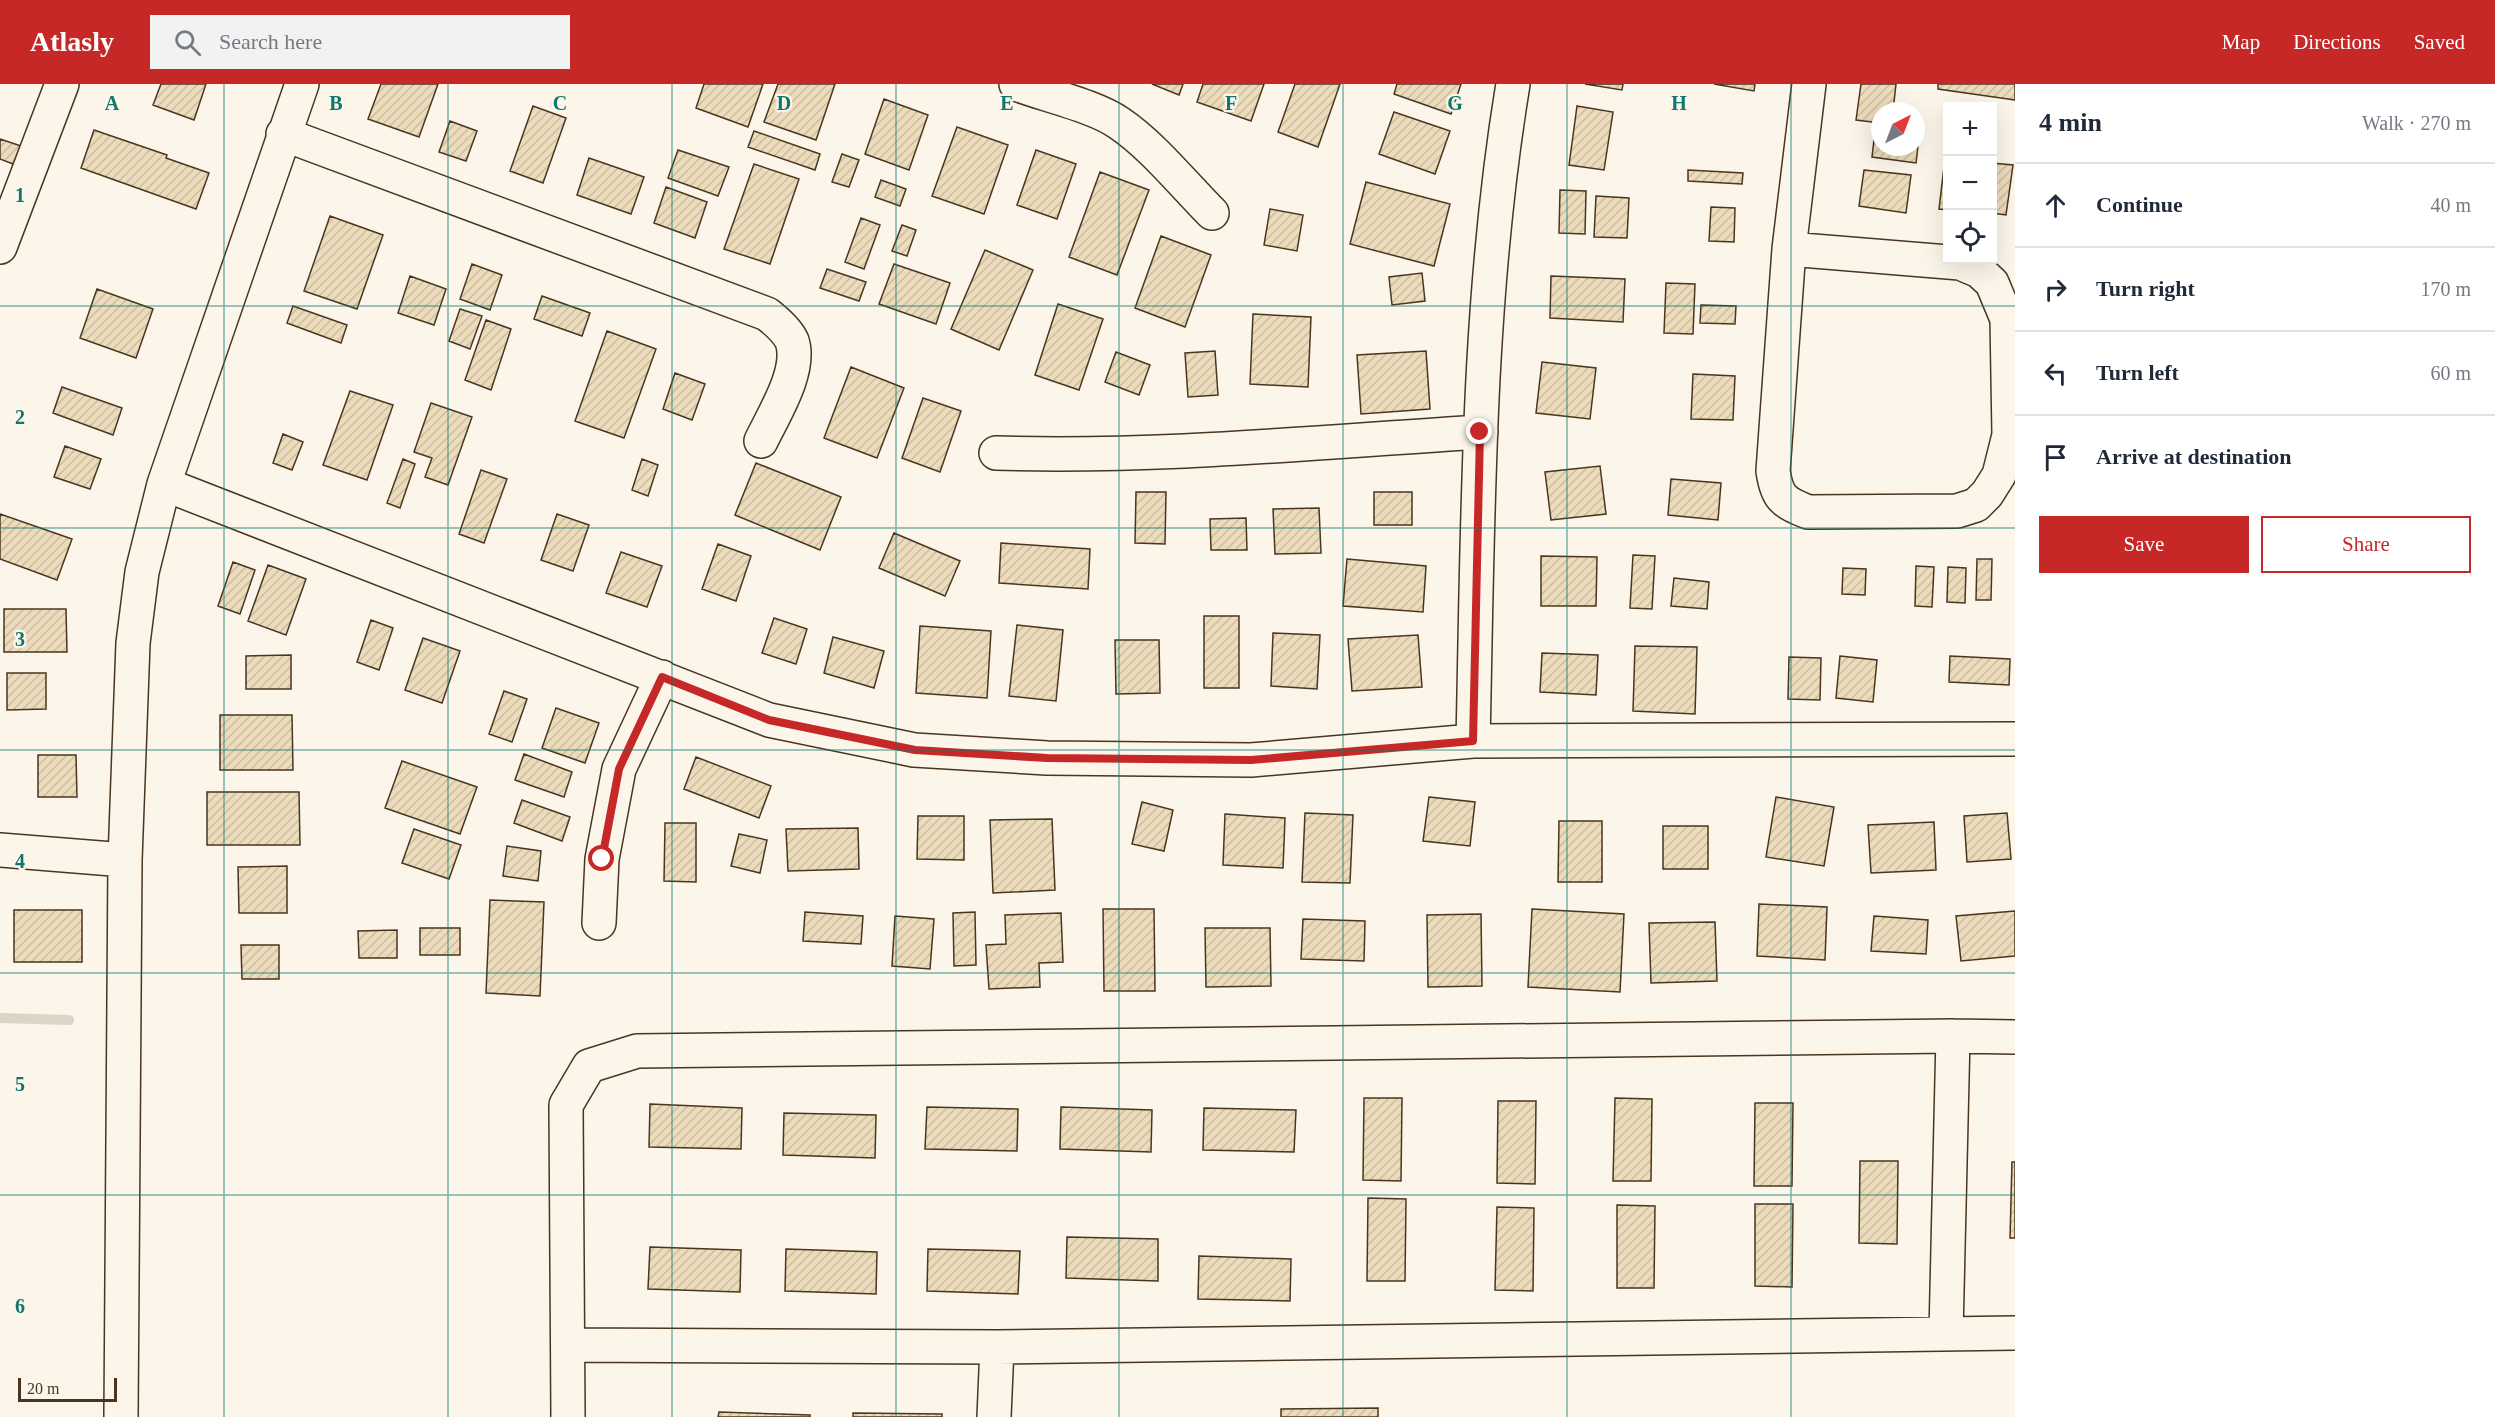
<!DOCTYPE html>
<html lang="en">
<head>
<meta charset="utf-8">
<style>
  :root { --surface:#fff; --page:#f2f2f3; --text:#1f2937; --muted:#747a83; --line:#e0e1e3; --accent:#c62828 }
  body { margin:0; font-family:Georgia,serif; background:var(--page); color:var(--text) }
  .controls { position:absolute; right:18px; top:18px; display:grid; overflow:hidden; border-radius:0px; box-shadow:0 6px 24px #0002 }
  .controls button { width:54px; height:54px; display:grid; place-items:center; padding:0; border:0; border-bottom:2px solid var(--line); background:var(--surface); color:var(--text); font:30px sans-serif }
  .compass { position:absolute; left:1871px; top:18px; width:54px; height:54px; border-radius:50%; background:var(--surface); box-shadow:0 6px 24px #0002; rotate:42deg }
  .scale { position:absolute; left:18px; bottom:15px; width:99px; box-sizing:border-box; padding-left:6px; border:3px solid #4a3520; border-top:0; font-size:16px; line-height:21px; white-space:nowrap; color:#4a3520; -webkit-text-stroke:4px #fbf6e9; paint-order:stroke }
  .stop { position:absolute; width:18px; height:18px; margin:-14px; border:4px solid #c62828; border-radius:50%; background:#fff }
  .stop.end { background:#c62828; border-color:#fff; box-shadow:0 2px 6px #0008 }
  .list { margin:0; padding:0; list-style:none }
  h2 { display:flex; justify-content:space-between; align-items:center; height:78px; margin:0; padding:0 24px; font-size:26px }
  h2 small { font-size:20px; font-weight:400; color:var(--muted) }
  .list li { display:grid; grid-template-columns:39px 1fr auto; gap:18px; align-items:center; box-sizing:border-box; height:84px; padding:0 24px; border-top:2px solid var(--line) }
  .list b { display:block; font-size:22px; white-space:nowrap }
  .list em { font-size:20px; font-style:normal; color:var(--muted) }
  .actions { display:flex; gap:12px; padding:18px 24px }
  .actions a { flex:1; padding:14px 0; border:2px solid var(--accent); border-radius:0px; text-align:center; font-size:21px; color:var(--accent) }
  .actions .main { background:var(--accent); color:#fff }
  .icon { flex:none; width:33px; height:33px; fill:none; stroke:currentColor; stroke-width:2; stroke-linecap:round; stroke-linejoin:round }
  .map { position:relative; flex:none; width:2015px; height:1333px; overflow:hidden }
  header { display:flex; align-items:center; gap:36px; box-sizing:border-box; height:84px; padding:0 30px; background:var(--accent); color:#fff }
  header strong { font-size:28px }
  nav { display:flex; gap:33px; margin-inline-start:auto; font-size:21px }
  .search { width:420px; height:54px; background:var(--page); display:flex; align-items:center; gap:15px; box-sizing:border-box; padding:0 21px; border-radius:0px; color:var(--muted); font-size:22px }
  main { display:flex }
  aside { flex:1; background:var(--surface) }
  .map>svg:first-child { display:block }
</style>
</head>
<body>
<header>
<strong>Atlasly</strong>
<div class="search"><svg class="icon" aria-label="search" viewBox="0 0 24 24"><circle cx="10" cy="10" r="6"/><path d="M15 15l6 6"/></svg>Search here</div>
<nav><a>Map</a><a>Directions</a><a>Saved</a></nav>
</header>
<main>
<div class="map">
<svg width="2015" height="1333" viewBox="0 0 2015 1333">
  <defs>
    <pattern id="building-hatch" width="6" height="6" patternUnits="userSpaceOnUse" patternTransform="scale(1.5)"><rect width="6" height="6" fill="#ecdcbc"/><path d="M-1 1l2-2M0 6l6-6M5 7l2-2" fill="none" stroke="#ccbda1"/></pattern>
  </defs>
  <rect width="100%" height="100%" fill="#fbf6e9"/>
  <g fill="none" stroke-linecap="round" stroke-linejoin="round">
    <path stroke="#dcd4c6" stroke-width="10" d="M0 934 69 936"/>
  </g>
  <path fill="url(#building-hatch)" stroke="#4a3520" stroke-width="1.5" d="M161 0H206L194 36 153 21Z
    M381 0H438L419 53 368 35Z
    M704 0H763L748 43 696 24Z
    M778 0H835L816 56 764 38Z
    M1152 0H1183L1179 11Z
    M1203 0H1264L1251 37 1197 18Z
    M1295 0H1340L1318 63 1278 48Z
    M1397 0H1461L1451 30 1394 10Z
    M1585 0H1623L1622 6Z
    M1714 0H1755L1754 7Z
    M1861 0H1896L1893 27H1880V39L1856 36Z
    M1938 0H2015V16L1938 5Z
    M884 15 928 31 909 86 865 70Z
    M533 22 566 34 543 99 510 87Z
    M1577 22 1613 28 1604 86 1569 81Z
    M1394 28 1450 47 1435 90 1379 70Z
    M450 37 477 47 466 77 439 68Z
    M957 43 1008 61 984 130 932 112Z
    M94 46 167 71 166 74 209 89 196 125 81 84Z
    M754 47 820 70 815 86 748 63Z
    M1875 47 1880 48V63H1916V53L1919 54 1916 79 1872 73Z
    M0 55 24 63 18 82 0 75Z
    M678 66 729 83 718 112 668 94Z
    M1036 66 1076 80 1057 135 1017 121Z
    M842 70 859 76 849 103 832 98Z
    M589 74 644 93 631 130 577 111Z
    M1992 79 2013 81 2006 131 1992 129Z
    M754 80 799 95 770 180 724 165Z
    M1944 83H1948V126L1939 125Z
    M1688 86 1743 89 1742 100 1688 97Z
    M1864 86 1911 91 1906 129 1859 122Z
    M1100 88 1149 106 1117 191 1069 173Z
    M881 96 906 105 900 122 875 113Z
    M1366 98 1450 120 1434 182 1350 160Z
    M666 103 707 118 695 154 654 139Z
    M1560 106 1586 107 1585 150 1559 149Z
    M1596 112 1629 114 1627 154 1594 153Z
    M1711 123 1735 124 1734 158 1709 157Z
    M1270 125 1303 131 1297 167 1264 161Z
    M330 132 383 151 357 225 304 207Z
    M861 134 880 141 864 185 845 178Z
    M902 141 916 146 907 172 892 167Z
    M1161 152 1211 171 1185 243 1135 224Z
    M985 166 1033 186 999 266 951 245Z
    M472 180 502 191 490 226 460 215Z
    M894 180 950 199 936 240 879 220Z
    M827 185 866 198 859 217 820 204Z
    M1422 189 1425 217 1392 221 1389 193Z
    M410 192 446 205 434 241 398 229Z
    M1551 192 1625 195 1623 238 1550 234Z
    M1666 199 1695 200 1693 250 1664 249Z
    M97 205 153 225 136 274 80 254Z
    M542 212 590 229 582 252 534 235Z
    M1058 220 1103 235 1079 306 1035 291Z
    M1701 221 1736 222 1735 240 1700 239Z
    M293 222 347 241 341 259 287 239Z
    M460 225 482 232 470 265 449 257Z
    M1253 230 1311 233 1308 303 1250 300Z
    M486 236 511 245 491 306 465 296Z
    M607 247 656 265 624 354 575 337Z
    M1215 267 1218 311 1188 313 1185 269Z
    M1426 267 1430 325 1361 330 1357 271Z
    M1116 268 1150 281 1139 311 1105 298Z
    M1542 278 1596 284 1590 335 1536 329Z
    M851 283 904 304 877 374 824 354Z
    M675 289 705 300 692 336 663 325Z
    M1693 290 1735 292 1733 336 1691 335Z
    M62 303 122 324 113 351 53 329Z
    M350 307 393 321 367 396 323 381Z
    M923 314 961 327 940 388 902 374Z
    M431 319 472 333 448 401 425 393 432 374 414 368Z
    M283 350 303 358 292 386 273 379Z
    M65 362 101 375 90 405 54 393Z
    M403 375 415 380 400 424 387 419Z
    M642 375 658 381 648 412 632 406Z
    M756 379 841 413 820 466 735 431Z
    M1600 382 1606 430 1551 436 1545 388Z
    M481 386 507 395 484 459 459 450Z
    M1671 395 1721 399 1718 436 1668 431Z
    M1136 408H1166L1165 460 1135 459Z
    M1374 408H1412V441H1374Z
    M1319 424 1321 469 1275 470 1273 425Z
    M0 430 72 455 57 496 0 475Z
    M557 430 589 441 573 487 541 476Z
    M1246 434 1247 466H1211L1210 435Z
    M894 449 960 477 945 512 879 484Z
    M1001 459 1090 465 1088 505 999 499Z
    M718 460 751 472 736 517 702 505Z
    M621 468 662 482 647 523 606 509Z
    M1633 471 1655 472 1652 525 1630 524Z
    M1541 472 1597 473 1596 522H1541Z
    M1347 475 1426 482 1423 528 1343 522Z
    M1977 475H1992L1991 516H1976Z
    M233 478 255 486 240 530 218 522Z
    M268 481 306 495 286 551 248 537Z
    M1916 482 1934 483 1932 523 1915 522Z
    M1948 483 1966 484 1965 519 1947 518Z
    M1843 484 1866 485 1865 511 1842 510Z
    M1674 494 1709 498 1707 525 1671 522Z
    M4 525H66L67 568H4Z
    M1204 532H1239V604H1204Z
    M774 534 807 545 796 580 762 569Z
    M371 536 393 544 379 586 357 578Z
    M1017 541 1063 546 1056 617 1009 612Z
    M920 542 991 547 987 614 916 609Z
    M1273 549 1320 551 1317 605 1271 602Z
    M1418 551 1422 603 1352 607 1348 555Z
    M833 553 884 567 874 604 824 589Z
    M423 554 460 567 442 619 405 606Z
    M1115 556H1159L1160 609 1116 610Z
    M1635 562 1697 563 1695 630 1633 627Z
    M1542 569 1598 571 1596 611 1540 608Z
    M291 571V605H246V572Z
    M1840 572 1877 576 1873 618 1836 614Z
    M1950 572 2010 575 2009 601 1949 598Z
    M1789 573 1821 574 1820 616 1788 615Z
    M7 589H46V625L7 626Z
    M504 607 527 615 512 658 489 650Z
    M556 624 599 639 585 679 542 664Z
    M220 631H292L293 686H220Z
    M524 670 572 688 564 713 515 696Z
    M38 671H76L77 713H38Z
    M696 673 771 702 759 734 684 705Z
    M402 677 477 703 460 750 385 724Z
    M207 708H299L300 761H207Z
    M1429 713 1475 718 1470 762 1423 757Z
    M1776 713 1834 723 1824 782 1766 773Z
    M522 716 570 733 562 757 514 739Z
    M1142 718 1173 726 1164 767 1132 760Z
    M1305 729 1353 731 1350 799 1302 798Z
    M2007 729 2011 775 1967 778 1964 732Z
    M1225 730 1285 734 1283 784 1223 781Z
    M918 732H964V776L917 775Z
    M1052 735 1055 806 993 809 990 736Z
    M1559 737H1602V798H1558Z
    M1934 738 1936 786 1871 789 1868 741Z
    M665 739H696V798L664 797Z
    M1663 742H1708V785H1663Z
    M858 744 859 785 788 787 786 745Z
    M414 745 461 761 449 795 402 779Z
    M739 750 767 756 760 789 731 782Z
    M507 762 541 767 538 797 503 792Z
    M287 782V829H239L238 783Z
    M490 816 544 818 540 912 486 909Z
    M1759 820 1827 823 1825 876 1757 872Z
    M1103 825H1154L1155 907H1104Z
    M1532 825 1624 830 1620 908 1528 903Z
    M14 826H82V878H14Z
    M2015 827V872L1961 877 1956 832Z
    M805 828 863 832 861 860 803 857Z
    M975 828 976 881 954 882 953 829Z
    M1061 829 1063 878 1039 879 1040 903 989 905 986 861 1006 860 1005 831Z
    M1481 830 1482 902 1428 903 1427 831Z
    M895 832 934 835 930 885 892 882Z
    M1874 832 1928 836 1926 870 1871 867Z
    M1303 835 1365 837 1364 877 1301 875Z
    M1715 838 1717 897 1651 899 1649 839Z
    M420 844H460V871H420Z
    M1205 844H1270L1271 902 1206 903Z
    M397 846V874H359L358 847Z
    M241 861H279V895H242Z
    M1364 1014H1402L1401 1097 1363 1096Z
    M1615 1014 1652 1015 1651 1097H1613Z
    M1498 1017H1536L1535 1100 1497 1099Z
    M1755 1019H1793L1792 1102H1754Z
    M650 1020 742 1024 741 1065 649 1063Z
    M927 1023 1018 1025 1017 1067 925 1065Z
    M1061 1023 1152 1026 1151 1068 1060 1065Z
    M1204 1024 1296 1026 1294 1068 1203 1066Z
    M784 1029 876 1031 875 1074 783 1071Z
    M1860 1077H1898L1897 1160 1859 1159Z
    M2012 1078H2015V1154H2010Z
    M1368 1114 1406 1115 1405 1197H1367Z
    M1755 1120H1793L1792 1203 1755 1202Z
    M1617 1121 1655 1122 1654 1204H1617Z
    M1497 1123 1534 1124 1533 1207 1495 1206Z
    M1067 1153 1158 1155V1197L1066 1194Z
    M650 1163 741 1166 740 1208 648 1205Z
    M786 1165 877 1168 876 1210 785 1207Z
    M928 1165 1020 1167 1018 1210 927 1207Z
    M1199 1172 1291 1175 1290 1217 1198 1215Z
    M1378 1324V1333H1281V1325Z
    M719 1328 810 1331V1333H718Z
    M853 1329 942 1330V1333H853Z"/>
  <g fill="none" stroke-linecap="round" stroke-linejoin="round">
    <defs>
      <path id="minor" d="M1016 0C1045 11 1095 22 1119 39 1153 62 1183 100 1212 129
        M283 50 767 230C776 237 787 246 792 257 802 286 774 330 761 357
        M0 163 62 0
        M1789 165 1960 179 1979 187 1992 199 2007 235 2009 351 1999 391 1987 410 1976 421 1957 427 1808 428C1783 418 1777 414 1773 387L1789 165 1809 0
        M996 369C1158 374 1319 358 1481 348
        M164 400 769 636 914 666 1047 674 1251 676 1473 657 2015 655
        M1473 657C1478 438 1477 217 1513 0
        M0 766 125 776
        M599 839 602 775 619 685 662 593
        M1946 1249 1953 952
        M568 1261 997 1263 2015 1249
        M121 1333 125 776 133 559 142 488 164 400 302 0
        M568 1333 566 1021 589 982 637 967 1953 952 2015 953
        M994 1333 997 1263"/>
    </defs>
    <use href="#minor" stroke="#4a3520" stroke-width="36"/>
    <use href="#minor" stroke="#fbf6e9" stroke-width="33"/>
  </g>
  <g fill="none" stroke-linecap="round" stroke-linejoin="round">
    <path stroke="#c62828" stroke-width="8" d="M602 775 619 685 662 593 769 636 915 666 1047 674 1251 676 1473 657 1480 348"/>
  </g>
  <path fill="none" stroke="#0f766e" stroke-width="1.5" stroke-opacity="0.55" d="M224 0V1333M448 0V1333M672 0V1333M896 0V1333M1119 0V1333M1343 0V1333M1567 0V1333M1791 0V1333M0 222H2015M0 444H2015M0 666H2015M0 889H2015M0 1111H2015"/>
  <g font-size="20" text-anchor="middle" font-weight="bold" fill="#0f766e" stroke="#fbf6e9" stroke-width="4.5" stroke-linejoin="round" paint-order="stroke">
    <text x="112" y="26">A</text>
    <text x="336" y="26">B</text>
    <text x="560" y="26">C</text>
    <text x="784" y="26">D</text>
    <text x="1007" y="26">E</text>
    <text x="1231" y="26">F</text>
    <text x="1455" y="26">G</text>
    <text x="1679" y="26">H</text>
    <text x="20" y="118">1</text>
    <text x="20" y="340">2</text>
    <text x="20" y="562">3</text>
    <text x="20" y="784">4</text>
    <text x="20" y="1007">5</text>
    <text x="20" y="1229">6</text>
  </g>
</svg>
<div class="controls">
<button>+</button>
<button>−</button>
<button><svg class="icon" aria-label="locate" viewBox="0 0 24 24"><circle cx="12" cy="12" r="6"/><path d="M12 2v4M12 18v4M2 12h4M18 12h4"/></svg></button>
</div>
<svg class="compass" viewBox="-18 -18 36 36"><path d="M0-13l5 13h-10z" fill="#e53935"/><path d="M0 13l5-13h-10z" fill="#747a83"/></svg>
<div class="scale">20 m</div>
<div class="stop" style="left:602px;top:775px"></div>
<div class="stop end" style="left:1480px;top:348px"></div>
</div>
<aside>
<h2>4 min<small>Walk · 270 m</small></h2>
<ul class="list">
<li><svg class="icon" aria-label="ahead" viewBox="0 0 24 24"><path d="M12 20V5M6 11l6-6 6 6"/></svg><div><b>Continue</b></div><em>40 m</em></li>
<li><svg class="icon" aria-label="right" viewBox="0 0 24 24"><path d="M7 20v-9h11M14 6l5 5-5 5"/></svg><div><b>Turn right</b></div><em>170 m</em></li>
<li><svg class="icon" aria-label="left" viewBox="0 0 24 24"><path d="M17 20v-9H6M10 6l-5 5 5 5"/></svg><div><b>Turn left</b></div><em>60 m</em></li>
<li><svg class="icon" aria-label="arrive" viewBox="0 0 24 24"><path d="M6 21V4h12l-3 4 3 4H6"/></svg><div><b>Arrive at destination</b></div></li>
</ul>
<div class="actions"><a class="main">Save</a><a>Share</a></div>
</aside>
</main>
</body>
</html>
